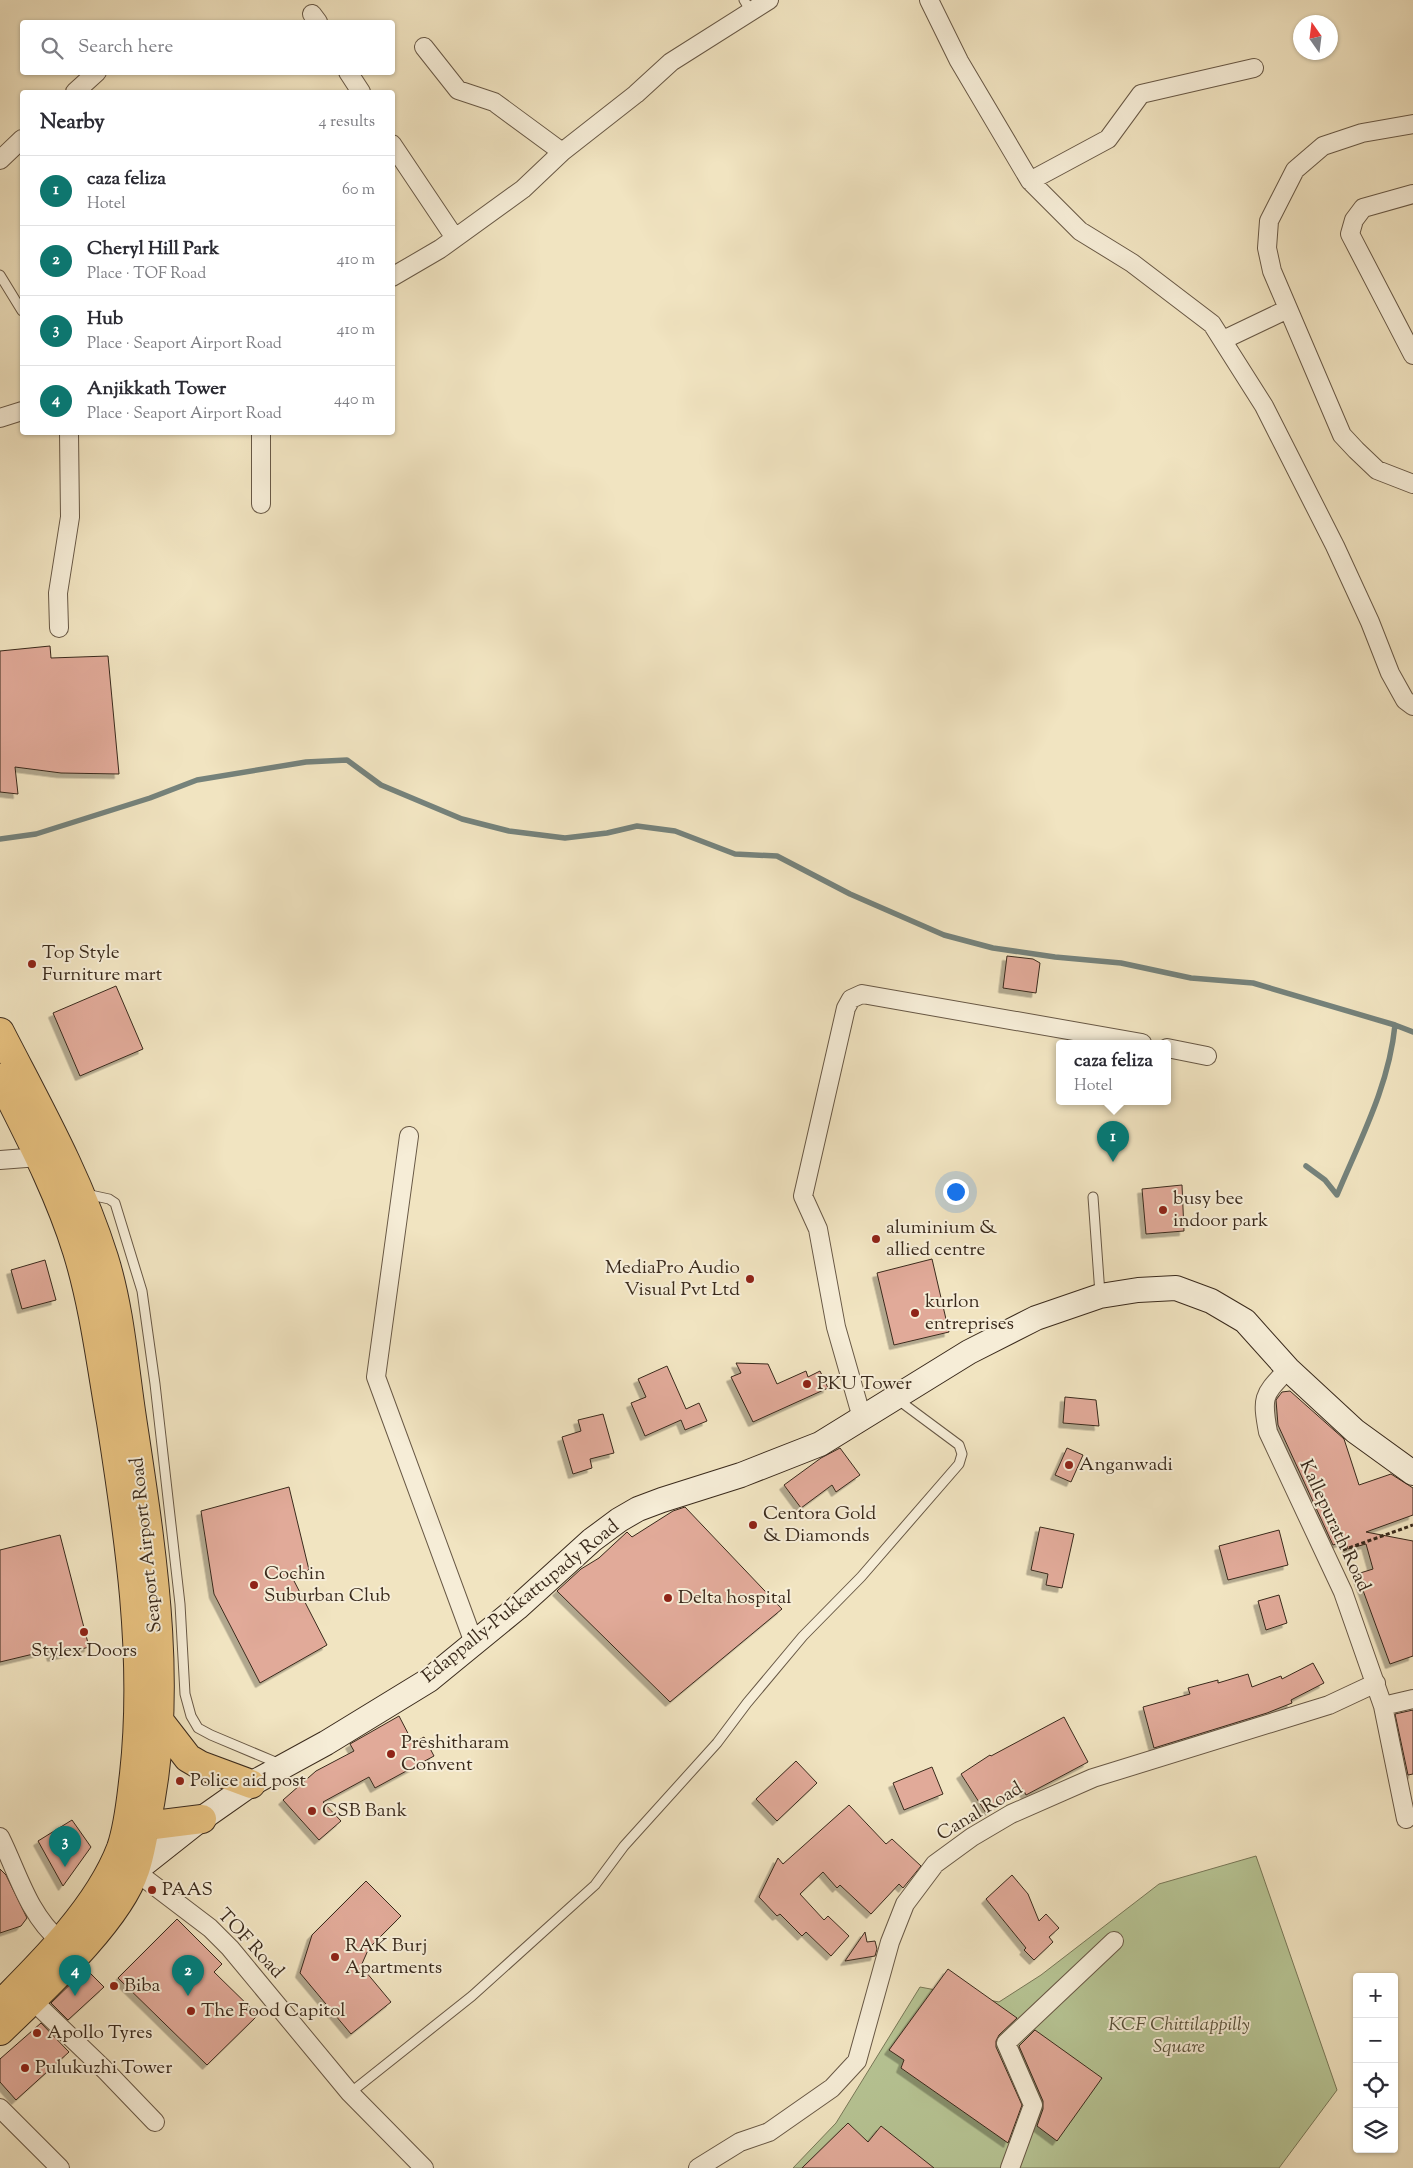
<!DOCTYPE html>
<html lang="en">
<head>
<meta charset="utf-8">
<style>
  :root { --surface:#fff; --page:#f7f7f7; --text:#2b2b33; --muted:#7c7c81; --line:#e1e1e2; --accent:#0f766e }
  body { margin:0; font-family:"Sorts Mill Goudy",serif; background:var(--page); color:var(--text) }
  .controls { position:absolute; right:15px; bottom:15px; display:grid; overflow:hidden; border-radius:5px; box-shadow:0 1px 4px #0004 }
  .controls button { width:45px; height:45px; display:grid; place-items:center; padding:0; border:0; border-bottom:1px solid var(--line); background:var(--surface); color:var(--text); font:25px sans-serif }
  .compass { position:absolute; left:1293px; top:15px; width:45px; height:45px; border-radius:50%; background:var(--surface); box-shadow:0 1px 4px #0004; rotate:346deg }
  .you { position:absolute; left:955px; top:1191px; width:18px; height:18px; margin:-12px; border:4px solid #fff; border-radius:50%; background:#1a73e8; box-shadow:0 0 0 8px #1a73e833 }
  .badge { display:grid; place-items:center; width:32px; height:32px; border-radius:50%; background:var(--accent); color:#fff; font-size:16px; font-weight:700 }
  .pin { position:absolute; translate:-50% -41px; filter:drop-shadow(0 1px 2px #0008) }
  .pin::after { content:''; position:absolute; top:26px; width:18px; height:15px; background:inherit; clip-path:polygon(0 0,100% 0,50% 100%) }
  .popup { position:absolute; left:1056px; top:1040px; width:115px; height:65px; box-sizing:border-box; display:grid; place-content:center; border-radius:5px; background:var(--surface); filter:drop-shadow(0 1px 4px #0005); font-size:16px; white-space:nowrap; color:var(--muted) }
  .popup b { font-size:19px; color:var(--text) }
  .popup::after { content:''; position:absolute; left:50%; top:100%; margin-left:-10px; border:10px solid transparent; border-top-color:var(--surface) }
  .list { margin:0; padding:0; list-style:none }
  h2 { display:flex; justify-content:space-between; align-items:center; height:65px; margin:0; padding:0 20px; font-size:21px }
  h2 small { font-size:16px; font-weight:400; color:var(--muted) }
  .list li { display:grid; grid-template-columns:32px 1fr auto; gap:15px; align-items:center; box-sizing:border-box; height:70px; padding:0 20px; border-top:1px solid var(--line) }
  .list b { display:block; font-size:19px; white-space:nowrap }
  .list p { margin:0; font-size:16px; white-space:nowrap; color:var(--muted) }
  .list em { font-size:16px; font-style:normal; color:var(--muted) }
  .icon { flex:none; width:28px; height:28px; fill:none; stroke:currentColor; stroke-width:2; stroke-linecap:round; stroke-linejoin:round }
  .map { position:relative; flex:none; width:1413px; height:2168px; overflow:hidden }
  .search { position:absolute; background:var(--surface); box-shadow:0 1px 4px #0004; left:20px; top:20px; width:375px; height:55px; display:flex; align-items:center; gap:12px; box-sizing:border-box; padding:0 18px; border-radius:5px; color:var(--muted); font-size:19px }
  .panel { position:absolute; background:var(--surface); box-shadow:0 1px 4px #0004; left:20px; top:90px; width:375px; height:345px; border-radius:5px }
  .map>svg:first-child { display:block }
</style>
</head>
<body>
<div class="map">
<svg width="1413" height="2168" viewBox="0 0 1413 2168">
  <defs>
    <filter id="shadow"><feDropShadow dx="-4.5" dy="4.5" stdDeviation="0" flood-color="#0004"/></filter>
  </defs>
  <rect width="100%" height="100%" fill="#f1e4c1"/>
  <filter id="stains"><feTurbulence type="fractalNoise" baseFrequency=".004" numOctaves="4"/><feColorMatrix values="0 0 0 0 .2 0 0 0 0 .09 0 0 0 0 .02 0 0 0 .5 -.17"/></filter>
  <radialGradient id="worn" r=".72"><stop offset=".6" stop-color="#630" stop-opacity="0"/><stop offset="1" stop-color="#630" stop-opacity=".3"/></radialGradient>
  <path fill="#b7c595" stroke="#787858" d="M1256 1856 1337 2090 1279 2168H793L836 2123 920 1987 999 2002 1041 1975 1159 1884Z"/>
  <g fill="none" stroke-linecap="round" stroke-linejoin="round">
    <path stroke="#75827b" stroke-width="5.5" d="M0 839 36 834 150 798 197 780 306 762 347 760 381 785 462 819 509 831 565 838 607 833 637 826 675 831 735 854 777 856 850 894 944 935 993 948 1055 957 1121 963 1191 978 1253 983 1395 1025C1389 1086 1360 1140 1337 1195L1325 1180 1306 1166
      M1395 1025 1413 1032"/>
  </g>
  <path fill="#e1aa99" stroke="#3a2a1c" filter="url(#shadow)" d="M50 646 51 658 108 656 119 774 61 773 15 767 18 794 0 792V651Z
    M1007 956 1033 959 1040 963 1036 993 1003 988Z
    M116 986 143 1049 80 1076 53 1013Z
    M1182 1185 1184 1231 1146 1234 1142 1189Z
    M932 1259 949 1332 894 1345 877 1273Z
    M45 1260 56 1300 22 1309 11 1270Z
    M736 1363 768 1364 777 1384 806 1371 808 1377 820 1371 828 1388 753 1422 731 1377 741 1373Z
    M667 1366 686 1409 699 1403 707 1421 685 1430 681 1420 645 1436 631 1403 646 1397 638 1379Z
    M1290 1391 1344 1439 1359 1485 1391 1474 1413 1488V1515L1366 1532 1413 1541V1656L1390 1664 1357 1574 1373 1569 1366 1544 1348 1549 1345 1541 1333 1545 1278 1425 1276 1400 1282 1392Z
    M1065 1397 1096 1400 1099 1426 1063 1423Z
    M603 1414 614 1453 590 1459 592 1468 573 1474 562 1437 581 1431 578 1420Z
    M840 1448 860 1475 836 1492 832 1485 801 1508 784 1485 821 1458Z
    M1067 1448 1083 1455 1071 1482 1055 1475Z
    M289 1487 309 1570 292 1577 327 1645 260 1683 214 1594 201 1511Z
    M685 1507 782 1609 670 1702 557 1591 581 1569 599 1558 627 1532 632 1537 673 1511Z
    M1040 1527 1074 1534 1062 1588 1046 1585 1048 1574 1031 1570Z
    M1279 1530 1288 1565 1228 1580 1219 1546Z
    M60 1535 89 1647 52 1657 50 1650 0 1662V1550Z
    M1279 1595 1287 1623 1266 1630 1258 1601Z
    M1313 1663 1324 1683 1291 1700 1292 1703 1267 1713 1154 1748 1143 1707 1190 1694 1188 1688 1218 1680V1683L1248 1674 1252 1687 1281 1676 1282 1679Z
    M1413 1710V1774L1408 1775 1395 1714Z
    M399 1716 413 1743 424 1737 434 1756 375 1788 369 1777 323 1802 341 1821 319 1840 283 1800 316 1771 354 1751 350 1744Z
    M1064 1717 1088 1762 1026 1795 1023 1789 986 1813 961 1774 990 1755 991 1756Z
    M796 1761 817 1783 777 1821 756 1799Z
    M932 1767 943 1794 904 1810 893 1783Z
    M849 1805 886 1844 892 1839 921 1866 903 1888 899 1884 871 1914 840 1885 837 1888 823 1872 800 1894 824 1920 828 1916 849 1936 831 1956 806 1932 802 1936 780 1914 777 1916 759 1897 778 1858 783 1864Z
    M72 1820 91 1847 63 1886 38 1841Z
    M0 1869 6 1875 27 1918 21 1926 0 1933Z
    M1012 1875 1028 1894 1039 1921 1046 1914 1059 1928 1049 1937 1053 1942 1034 1960 1024 1950 1026 1948 986 1899Z
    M366 1881 401 1916 369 1948 361 1966 391 2002 351 2034 300 1973 312 1935Z
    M177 1919 222 1964 214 1972 258 2015 207 2065 118 1978Z
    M865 1932 867 1942 875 1941 877 1949 875 1956 845 1961Z
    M86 1969 104 1987 68 2020 51 2003Z
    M948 1969 1017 2018 999 2035 996 2041V2047L1022 2105 1008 2143 901 2068 904 2060 889 2050Z
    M41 2023 69 2052 16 2100 0 2082V2059Z
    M1035 2030 1102 2078 1057 2141 1037 2126 1043 2109V2101L1019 2046Z
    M848 2123 868 2142 881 2126 934 2168H802Z"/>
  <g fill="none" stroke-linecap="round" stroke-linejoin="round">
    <defs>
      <path id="service" d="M744 0 750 10
        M0 275 22 311
        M86 1194 109 1199 115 1203 142 1291 155 1384 180 1604 185 1694 191 1716 198 1728 211 1735 280 1764
        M1093 1197 1100 1294
        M350 2093 472 1996 595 1885 624 1846 717 1743 747 1703 803 1636 861 1577 959 1464 962 1454 959 1445 897 1399"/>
      <path id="minor" d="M929 0 959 61 1030 181 1080 231 1132 263 1212 324 1264 406 1335 546 1370 622 1390 673 1405 700 1413 706
        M312 14 318 22
        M424 47 458 90 494 102 562 152
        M348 72 361 92
        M75 92 97 72
        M1413 124 1362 133 1323 146 1295 170 1269 221 1267 248 1272 271 1342 435 1356 450 1377 470 1413 484
        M392 144 455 238
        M0 160 22 139
        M1030 181 1108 139 1141 94 1254 68
        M1413 194 1363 208 1354 220 1350 234 1413 355
        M392 277 440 249 523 189 562 152 636 94 671 62 769 0
        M1223 340 1288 309
        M0 418 22 411
        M261 432V504
        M59 628 58 593 70 517 69 432
        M1167 1048 1207 1056
        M409 1136 376 1377 474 1643
        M0 1160 39 1157
        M1288 1369C1264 1395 1261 1395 1268 1432L1343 1592 1383 1706 1413 1699
        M862 1418 836 1327 818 1229 803 1196 846 1008 851 999 862 994 1142 1043
        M1383 1706 1406 1819
        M0 1837C18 1873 28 1914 60 1941
        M135 1871 210 1928 230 1948 350 2093 424 2168
        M32 2000 106 2071 155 2122
        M0 2108 60 2168
        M698 2168 740 2142 769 2132 832 2088 857 2061 890 1942 905 1904 935 1864 972 1837 1011 1814 1093 1778 1329 1705 1376 1683
        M1010 2168 1033 2105 1006 2043 1114 1941"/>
      <path id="secondary" d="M135 1871 197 1822 251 1784 326 1743 429 1680 517 1608 592 1540 619 1520 638 1509 662 1500 741 1475 820 1444 969 1352 1036 1318 1100 1296 1138 1290 1176 1288 1211 1301 1245 1321 1288 1369 1355 1431 1413 1473"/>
      <path id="primary" d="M0 1032C38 1106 79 1178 104 1258 120 1309 124 1365 132 1418 152 1551 176 1696 145 1828 142 1841 140 1856 135 1870 118 1922 40 1992 0 2031
        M0 1078C28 1134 58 1190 77 1251 94 1306 101 1365 111 1422 129 1537 147 1657 134 1774 131 1798 129 1825 121 1848 99 1906 44 1961 0 2005
        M161 1723 188 1758 200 1765 251 1784
        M130 1828 202 1819"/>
    </defs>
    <use href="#service" stroke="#685845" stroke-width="11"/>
    <use href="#minor" stroke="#685845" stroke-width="20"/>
    <use href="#secondary" stroke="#3a2a1c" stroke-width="26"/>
    <use href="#primary" stroke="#3a2a1c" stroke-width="30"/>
    <path stroke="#3a2a1c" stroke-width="3" stroke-dasharray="4 2.5" stroke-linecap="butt" d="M1343 1550 1413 1525"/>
    <use href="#service" stroke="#f6edd7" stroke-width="9"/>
    <use href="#minor" stroke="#f6edd7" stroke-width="18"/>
    <use href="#secondary" stroke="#f6edd7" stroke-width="24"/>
    <use href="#primary" stroke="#e8c280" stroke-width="28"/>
  </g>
  <g fill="#8f2418" stroke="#f6edd7" stroke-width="2">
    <circle cx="32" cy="964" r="5"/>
    <circle cx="1163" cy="1210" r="5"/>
    <circle cx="876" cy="1239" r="5"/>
    <circle cx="750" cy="1279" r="5"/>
    <circle cx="915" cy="1313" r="5"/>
    <circle cx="807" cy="1384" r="5"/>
    <circle cx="1069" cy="1465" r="5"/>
    <circle cx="753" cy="1525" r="5"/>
    <circle cx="254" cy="1585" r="5"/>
    <circle cx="668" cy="1598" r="5"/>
    <circle cx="84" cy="1632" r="5"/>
    <circle cx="391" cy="1754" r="5"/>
    <circle cx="180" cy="1781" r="5"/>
    <circle cx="312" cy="1811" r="5"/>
    <circle cx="152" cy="1890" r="5"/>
    <circle cx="335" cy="1957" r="5"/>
    <circle cx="114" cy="1986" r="5"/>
    <circle cx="191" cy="2011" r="5"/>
    <circle cx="37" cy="2033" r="5"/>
    <circle cx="25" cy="2068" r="5"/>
  </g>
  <g text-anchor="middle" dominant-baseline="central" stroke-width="4" stroke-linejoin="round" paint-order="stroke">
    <g font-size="19" fill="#3a2a1c" stroke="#f6edd7" text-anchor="start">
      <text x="42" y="953">Top Style<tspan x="42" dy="22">Furniture mart</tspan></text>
      <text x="1173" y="1199">busy bee<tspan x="1173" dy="22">indoor park</tspan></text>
      <text x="886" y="1228">aluminium &amp;<tspan x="886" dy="22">allied centre</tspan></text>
      <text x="740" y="1268" text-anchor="end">MediaPro Audio<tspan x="740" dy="22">Visual Pvt Ltd</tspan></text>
      <text x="925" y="1302">kurlon<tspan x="925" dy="22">entreprises</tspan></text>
      <text x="817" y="1384">PKU Tower</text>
      <text x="1079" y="1465">Anganwadi</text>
      <text x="763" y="1514">Centora Gold<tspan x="763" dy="22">&amp; Diamonds</tspan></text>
      <text x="264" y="1574">Cochin<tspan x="264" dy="22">Suburban Club</tspan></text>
      <text x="678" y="1598">Delta hospital</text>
      <text x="84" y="1651" text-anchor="middle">Stylex Doors</text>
      <text x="401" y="1743">Preshitharam<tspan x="401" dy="22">Convent</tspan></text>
      <text x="190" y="1781">Police aid post</text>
      <text x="322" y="1811">CSB Bank</text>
      <text x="162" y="1890">PAAS</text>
      <text x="345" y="1946">RAK Burj<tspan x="345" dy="22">Apartments</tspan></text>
      <text x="124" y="1986">Biba</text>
      <text x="201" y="2011">The Food Capitol</text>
      <text x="47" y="2033">Apollo Tyres</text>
      <text x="35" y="2068">Pulukuzhi Tower</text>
    </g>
    <g font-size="19" fill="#3a2a1c" stroke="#f6edd7">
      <text transform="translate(1334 1526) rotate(65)">Kallepurath Road</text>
      <text transform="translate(147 1545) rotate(-96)">Seaport Airport Road</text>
      <text transform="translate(521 1602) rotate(-39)">Edappally-Pukkattupady Road</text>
      <text transform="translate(980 1812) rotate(-31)">Canal Road</text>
      <text transform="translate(250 1944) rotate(47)">TOF Road</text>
    </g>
    <g font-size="19" font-style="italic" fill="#59513a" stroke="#f6edd7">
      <text x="1179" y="2025">KCF Chittilappilly<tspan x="1179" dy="22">Square</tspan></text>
    </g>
  </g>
  <rect width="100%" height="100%" filter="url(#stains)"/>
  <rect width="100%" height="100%" fill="url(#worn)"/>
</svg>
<div class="controls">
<button>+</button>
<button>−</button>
<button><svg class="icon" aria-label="locate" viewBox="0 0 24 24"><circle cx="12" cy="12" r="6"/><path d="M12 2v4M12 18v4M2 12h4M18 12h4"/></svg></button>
<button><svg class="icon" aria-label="layers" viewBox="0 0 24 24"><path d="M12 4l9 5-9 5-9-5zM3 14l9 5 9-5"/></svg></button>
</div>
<svg class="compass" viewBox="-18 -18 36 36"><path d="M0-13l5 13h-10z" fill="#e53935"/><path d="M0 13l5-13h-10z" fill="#7c7c81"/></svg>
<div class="you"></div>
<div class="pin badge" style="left:1113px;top:1162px">1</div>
<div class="popup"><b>caza feliza</b>Hotel</div>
<div class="pin badge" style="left:188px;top:1996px">2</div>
<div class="pin badge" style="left:65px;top:1867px">3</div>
<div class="pin badge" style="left:75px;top:1996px">4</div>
<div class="search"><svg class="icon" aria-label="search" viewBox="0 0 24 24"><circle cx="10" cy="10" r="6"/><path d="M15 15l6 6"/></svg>Search here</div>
<section class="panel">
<h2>Nearby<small>4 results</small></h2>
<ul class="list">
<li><span class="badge">1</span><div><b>caza feliza</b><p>Hotel</p></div><em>60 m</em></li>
<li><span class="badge">2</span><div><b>Cheryl Hill Park</b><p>Place · TOF Road</p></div><em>410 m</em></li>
<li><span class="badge">3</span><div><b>Hub</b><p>Place · Seaport Airport Road</p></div><em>410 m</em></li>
<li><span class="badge">4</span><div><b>Anjikkath Tower</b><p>Place · Seaport Airport Road</p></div><em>440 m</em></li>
</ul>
</section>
</div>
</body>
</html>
